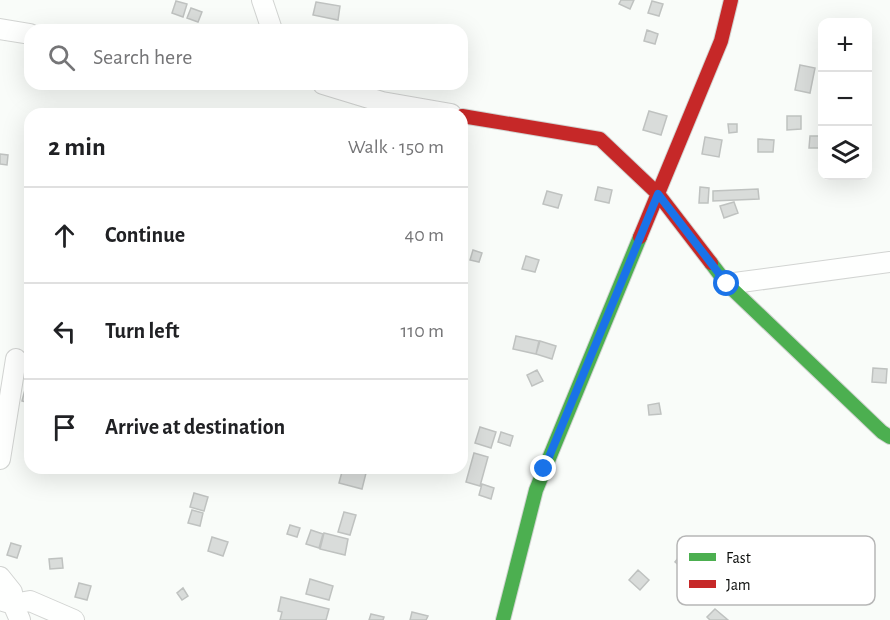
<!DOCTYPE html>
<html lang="en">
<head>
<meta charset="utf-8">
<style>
  :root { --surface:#fff; --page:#f2f2f2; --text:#202124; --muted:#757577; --line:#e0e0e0 }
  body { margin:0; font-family:"Alegreya Sans",sans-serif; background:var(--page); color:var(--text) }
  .controls { position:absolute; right:18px; top:18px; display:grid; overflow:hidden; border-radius:12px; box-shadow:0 6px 24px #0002 }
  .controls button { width:54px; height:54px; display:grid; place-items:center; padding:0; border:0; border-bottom:2px solid var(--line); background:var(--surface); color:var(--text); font:30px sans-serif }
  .stop { position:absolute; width:18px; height:18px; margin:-14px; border:4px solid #1a73e8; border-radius:50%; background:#fff }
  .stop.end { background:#1a73e8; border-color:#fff; box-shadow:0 2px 6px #0008 }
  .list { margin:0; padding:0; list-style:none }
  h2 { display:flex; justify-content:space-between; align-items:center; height:78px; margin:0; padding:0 24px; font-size:26px }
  h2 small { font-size:20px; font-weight:400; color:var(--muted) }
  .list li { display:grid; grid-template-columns:39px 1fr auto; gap:18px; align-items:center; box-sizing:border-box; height:96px; padding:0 24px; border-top:2px solid var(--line) }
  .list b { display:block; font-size:22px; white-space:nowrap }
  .list em { font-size:20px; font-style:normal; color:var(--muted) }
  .icon { flex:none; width:33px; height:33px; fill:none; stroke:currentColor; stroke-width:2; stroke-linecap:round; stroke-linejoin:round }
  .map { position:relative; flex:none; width:890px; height:620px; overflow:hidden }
  .search { position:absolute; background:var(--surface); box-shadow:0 6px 24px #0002; left:24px; top:24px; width:444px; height:66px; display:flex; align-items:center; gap:15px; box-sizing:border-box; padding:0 21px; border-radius:18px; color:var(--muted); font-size:22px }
  .panel { position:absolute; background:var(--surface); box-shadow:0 6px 24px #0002; left:24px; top:108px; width:444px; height:366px; border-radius:18px }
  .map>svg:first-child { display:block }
</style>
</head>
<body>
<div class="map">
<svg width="890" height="620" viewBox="0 0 890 620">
  <rect width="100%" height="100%" fill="#f9fcf9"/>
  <path fill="#d9dcda" stroke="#bfc2c0" stroke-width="1.5" d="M621 0H634L630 9 619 4Z
    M176 1 187 4 183 17 172 13Z
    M652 1 663 4 659 16 648 13Z
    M316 2 340 6 338 20 313 15Z
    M191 8 202 12 198 22 187 18Z
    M647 30 658 34 655 44 644 41Z
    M800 65 815 68 810 93 795 90Z
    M649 111 667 116 661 135 643 130Z
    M787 116H801V129L787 130Z
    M728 124H737V132L729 133Z
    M810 136H822V148H809Z
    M705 137 722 140 719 157 702 154Z
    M758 139 774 140 773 152H758Z
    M0 154 8 155 7 165 0 164Z
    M598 187 612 190 609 203 595 200Z
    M700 187 709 188 708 203H699Z
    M758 189 759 199 713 201V191Z
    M547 191 562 195 558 208 543 204Z
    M734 202 738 213 724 218 720 206Z
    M473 250 482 253 479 262 470 260Z
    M526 256 539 260 535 272 522 269Z
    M516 336 539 341 536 354 513 349Z
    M540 341 556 346 552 359 536 354Z
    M873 368 887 369 886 383 872 382Z
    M537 370 543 381 532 386 527 375Z
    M28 378 30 379V403L22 401Z
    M659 403 661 414 649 415 648 405Z
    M480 427 496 432 491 448 475 443Z
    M501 432 513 436 510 446 498 442Z
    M474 453 488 457 480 486 466 482Z
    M343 468 366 473 362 489 339 483Z
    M482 484 494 488 491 499 479 495Z
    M194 493 208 497 204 511 190 507Z
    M192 510 203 513 200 526 188 523Z
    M344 512 356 515 350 535 338 532Z
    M290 525 300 528 297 537 287 534Z
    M311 530 323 534 319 548 306 544Z
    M324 533 348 539 345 555 320 549Z
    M212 537 228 542 223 556 208 551Z
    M692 541 717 562 699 582 675 562Z
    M11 543 21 546 17 558 7 555Z
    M62 558 63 568 50 569 49 559Z
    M638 570 649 580 640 590 629 580Z
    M310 579 333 586 329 600 306 594Z
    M79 583 91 586 87 600 75 597Z
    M183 588 188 596 182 600 177 593Z
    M281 597 329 609 326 620H280L282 612 278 611Z
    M715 609 728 620H710L707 617Z
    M412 612 428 616 426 620H410Z
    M371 614 384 617 383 620H369Z"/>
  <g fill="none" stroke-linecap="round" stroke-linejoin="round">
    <defs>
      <path id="street" d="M262 0 272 30
        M0 29 30 34
        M323 84 382 102 451 114
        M727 284 890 262
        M0 459 16 359
        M0 577 12 592 13 604 20 620
        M0 600 13 604 30 601 74 620"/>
      <path id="fast" d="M711 263 727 284 882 432 890 437
        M503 620 536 490 640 237"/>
      <path id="jam" d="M462 116 600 139 658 194 711 263
        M640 237 721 41 731 0"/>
    </defs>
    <use href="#street" stroke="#d2d4d2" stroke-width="22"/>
    <use href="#fast" stroke="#d2d4d2" stroke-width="16"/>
    <use href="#jam" stroke="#d2d4d2" stroke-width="16"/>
    <use href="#street" stroke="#fefffe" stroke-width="20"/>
    <use href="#fast" stroke="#4caf50" stroke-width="14"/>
    <use href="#jam" stroke="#c62828" stroke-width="14"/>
  </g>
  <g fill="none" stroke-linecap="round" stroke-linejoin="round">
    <path stroke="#1a73e8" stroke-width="8" d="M544 469 658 194 727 284"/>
  </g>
  <rect x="677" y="536" width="198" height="69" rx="9" fill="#fff" stroke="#b6b6b6" stroke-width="1.5"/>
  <rect x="689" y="553" width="27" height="8" fill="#4caf50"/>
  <rect x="689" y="580" width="27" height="8" fill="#c62828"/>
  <g font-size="16" fill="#0b0d0b">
    <text x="726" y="563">Fast</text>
    <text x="726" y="590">Jam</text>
  </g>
</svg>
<div class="controls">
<button>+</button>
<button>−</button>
<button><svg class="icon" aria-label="layers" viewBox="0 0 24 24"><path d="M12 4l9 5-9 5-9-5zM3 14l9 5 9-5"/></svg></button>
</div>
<div class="stop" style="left:727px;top:284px"></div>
<div class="stop end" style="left:544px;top:469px"></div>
<div class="search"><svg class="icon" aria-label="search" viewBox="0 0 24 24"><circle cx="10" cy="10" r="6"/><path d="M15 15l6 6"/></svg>Search here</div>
<section class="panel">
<h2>2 min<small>Walk · 150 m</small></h2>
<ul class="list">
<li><svg class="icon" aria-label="ahead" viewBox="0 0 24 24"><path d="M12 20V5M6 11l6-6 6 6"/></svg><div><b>Continue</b></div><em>40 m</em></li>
<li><svg class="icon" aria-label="left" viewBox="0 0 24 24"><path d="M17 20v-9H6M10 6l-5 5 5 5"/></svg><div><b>Turn left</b></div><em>110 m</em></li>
<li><svg class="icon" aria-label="arrive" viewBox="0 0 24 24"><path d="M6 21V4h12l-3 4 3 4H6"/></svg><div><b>Arrive at destination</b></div></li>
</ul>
</section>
</div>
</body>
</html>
